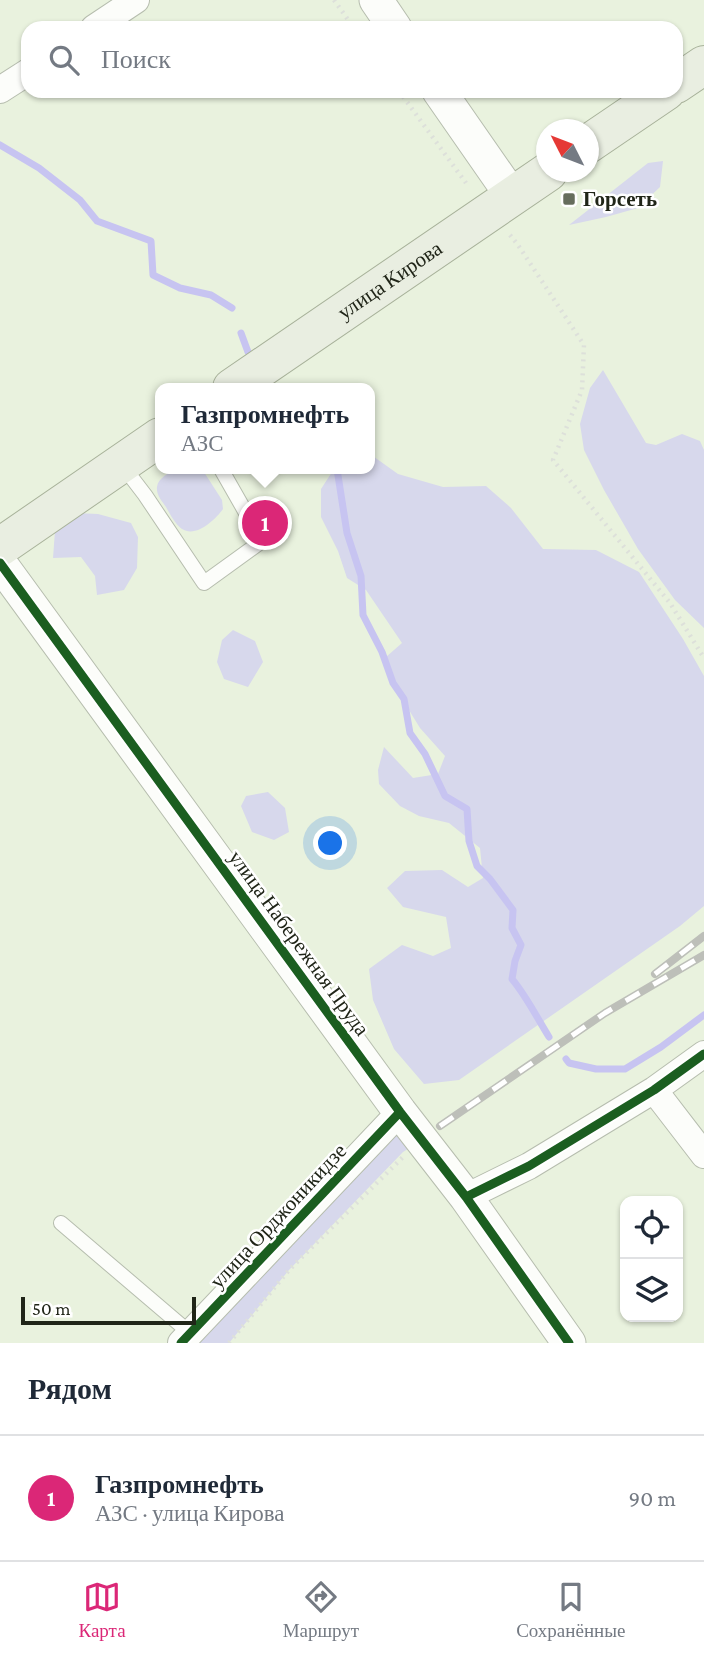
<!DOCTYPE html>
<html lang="ru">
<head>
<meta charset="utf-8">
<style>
  :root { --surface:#fff; --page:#f6f6f7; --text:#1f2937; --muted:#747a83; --line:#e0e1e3; --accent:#db2777 }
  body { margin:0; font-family:"Crimson Pro",serif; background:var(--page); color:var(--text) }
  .controls { position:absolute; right:21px; bottom:21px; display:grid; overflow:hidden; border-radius:14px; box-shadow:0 2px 5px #0004 }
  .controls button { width:63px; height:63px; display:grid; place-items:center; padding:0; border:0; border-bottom:2px solid var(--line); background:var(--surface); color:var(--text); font:35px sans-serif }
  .compass { position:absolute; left:536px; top:119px; width:63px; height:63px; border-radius:50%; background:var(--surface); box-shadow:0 2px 5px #0004; rotate:312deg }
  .scale { position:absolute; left:21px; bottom:18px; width:175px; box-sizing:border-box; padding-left:7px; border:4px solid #202518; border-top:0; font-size:19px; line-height:24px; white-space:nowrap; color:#202518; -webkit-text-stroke:5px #fff; paint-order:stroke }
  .you { position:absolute; left:331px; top:844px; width:24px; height:24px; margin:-18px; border:5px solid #fff; border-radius:50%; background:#1a73e8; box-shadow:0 0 0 10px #1a73e833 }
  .badge { display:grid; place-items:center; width:46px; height:46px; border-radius:50%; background:var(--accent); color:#fff; font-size:23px; font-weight:700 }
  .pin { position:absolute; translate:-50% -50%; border:4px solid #fff; box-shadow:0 2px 7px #0006 }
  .popup { position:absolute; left:155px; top:383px; width:220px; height:91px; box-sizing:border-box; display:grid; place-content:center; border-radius:14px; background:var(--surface); filter:drop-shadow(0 2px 5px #0005); font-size:23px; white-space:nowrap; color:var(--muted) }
  .popup b { font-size:26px; color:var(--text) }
  .popup::after { content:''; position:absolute; left:50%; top:100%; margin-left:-14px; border:14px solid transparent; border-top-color:var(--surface) }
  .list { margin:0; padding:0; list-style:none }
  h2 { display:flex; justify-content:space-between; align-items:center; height:91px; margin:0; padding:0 28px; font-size:30px }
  h2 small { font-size:23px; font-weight:400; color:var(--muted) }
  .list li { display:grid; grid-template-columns:46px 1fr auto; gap:21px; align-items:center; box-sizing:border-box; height:126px; padding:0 28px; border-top:2px solid var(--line) }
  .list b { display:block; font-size:26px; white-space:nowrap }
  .list p { margin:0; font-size:23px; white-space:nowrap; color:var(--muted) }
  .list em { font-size:23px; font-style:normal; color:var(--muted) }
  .icon { flex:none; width:38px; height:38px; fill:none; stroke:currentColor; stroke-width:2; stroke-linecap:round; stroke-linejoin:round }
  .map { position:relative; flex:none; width:704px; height:1343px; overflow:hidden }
  .search { position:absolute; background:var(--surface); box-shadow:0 2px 5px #0004; left:21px; right:21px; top:21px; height:77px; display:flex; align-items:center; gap:18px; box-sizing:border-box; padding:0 24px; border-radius:21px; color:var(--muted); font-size:26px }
  .sheet { height:217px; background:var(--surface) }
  nav { display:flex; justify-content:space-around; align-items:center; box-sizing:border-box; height:98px; border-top:2px solid var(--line); background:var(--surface); font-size:19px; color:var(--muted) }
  nav a { display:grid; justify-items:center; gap:4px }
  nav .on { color:var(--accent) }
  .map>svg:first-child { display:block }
</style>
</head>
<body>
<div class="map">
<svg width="704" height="1343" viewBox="0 0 704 1343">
  <rect width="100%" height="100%" fill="#e9f2de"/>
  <path fill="#d7d8ec" d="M663 161 660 187 638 208 606 217 569 225 648 163Z
    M603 370 646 443 656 445 682 434 700 441 704 450V628L675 600 638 549 604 490 584 450 580 424 590 388Z
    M370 454 398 474 443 487 486 486 511 508 543 549 596 550 639 572 683 639 704 676V906L680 926 459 1080 424 1084 394 1049 373 1000 369 969 402 945 433 956 451 948 446 917 403 907 387 888 405 871 442 870 468 887 483 878 480 848 449 823 419 816 400 806 379 784 378 770 384 747 413 778 438 774 445 756 420 728 396 689 386 657 402 643 366 590 347 578 338 551 321 517V489L334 469H370Z
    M175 469H202L222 500 223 509C215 520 196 538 182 529 175 524 170 514 166 507 162 501 156 495 157 487 158 478 168 474 175 469Z
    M76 513 98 514 131 523 138 537 137 568 124 590 97 595 95 576 81 557 53 558 55 531Z
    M233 630 255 641 263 662 248 687 224 679 217 662 222 640Z
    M268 792 285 808 289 832 274 840 252 832 241 806 246 796Z
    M400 1112 422 1140 403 1152 289 1270 229 1343H181Z"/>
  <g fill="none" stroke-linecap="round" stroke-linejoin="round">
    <path stroke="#c7c4f1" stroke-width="7" d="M0 145 39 168 80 200 97 221 151 241 153 275 180 288 211 295 232 308
      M241 333 248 352
      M337 469 347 533 361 576 363 615 382 652 393 683 404 699 410 733 425 754 445 796 467 809 469 841 477 866 490 879 513 910 512 928 521 945 515 961 512 979C527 997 537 1018 549 1037
      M566 1059 569 1063 596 1069H625L661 1047 704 1015"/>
    <defs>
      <path id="service" d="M122 465 145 495 204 583 262 541 221 469
        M61 1223 190 1333"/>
      <path id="minor" d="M94 28 136 0
        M0 90 28 72
        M654 1090 704 1155
        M466 1197 529 1166 654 1090 704 1054
        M181 1343 400 1112"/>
      <path id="tertiary" d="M376 0 395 28
        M439 91 512 196
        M0 563 400 1112 466 1197 569 1343"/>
      <g id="primary">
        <path d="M676 84 704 65"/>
        <path d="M588 144 666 91"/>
        <path id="s1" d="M232 388 548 172"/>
        <path d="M0 547 160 437"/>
      </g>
    </defs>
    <use href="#service" stroke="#b6bdae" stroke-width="16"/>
    <use href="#minor" stroke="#b6bdae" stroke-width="28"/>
    <use href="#tertiary" stroke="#b6bdae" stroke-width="35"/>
    <use href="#primary" stroke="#a8b29a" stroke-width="40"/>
    <path stroke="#dde0da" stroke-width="4.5" stroke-dasharray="2 5" stroke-linecap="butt" d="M334 0 354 28
      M399 91 466 183
      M510 235 518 245 584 345 582 390 553 460 670 603 704 658
      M229 1343 289 1270 403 1157"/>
    <use href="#service" stroke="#fcfdfa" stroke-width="14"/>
    <use href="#minor" stroke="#fcfdfa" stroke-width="26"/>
    <use href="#tertiary" stroke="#fcfdfa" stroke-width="33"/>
    <use href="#primary" stroke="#e9eee1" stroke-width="38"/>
    <defs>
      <path id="rail" d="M655 974 704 936
        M440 1126 605 1013 704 955"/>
    </defs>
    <use href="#rail" stroke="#bdbfb9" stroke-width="8"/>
    <use href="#rail" stroke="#fff" stroke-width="5" stroke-dasharray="16" stroke-linecap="butt"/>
    <defs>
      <path id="cycleway" d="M0 563 400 1112 466 1197 569 1343
        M466 1197 529 1166 654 1090 704 1054
        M181 1343 400 1112"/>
    </defs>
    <use href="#cycleway" stroke="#fff" stroke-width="13"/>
    <use href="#cycleway" stroke="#1b5e20" stroke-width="9"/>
  </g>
  <rect fill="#666d5d" stroke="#fff" stroke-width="2.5" x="562" y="192" width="14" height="14" rx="3.5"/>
  <g text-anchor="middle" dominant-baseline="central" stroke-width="5" stroke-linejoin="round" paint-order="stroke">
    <g font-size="21" font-weight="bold" fill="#202518" stroke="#fff" text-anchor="start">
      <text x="583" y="199">Горсеть</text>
    </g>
    <g font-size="21" fill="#202518" stroke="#fff">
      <text stroke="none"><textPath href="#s1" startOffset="191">улица Кирова</textPath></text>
      <text transform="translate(299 943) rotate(54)">улица Набережная Пруда</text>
      <text transform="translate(278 1216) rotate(-47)">улица Орджоникидзе</text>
    </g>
  </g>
</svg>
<div class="controls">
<button><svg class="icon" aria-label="locate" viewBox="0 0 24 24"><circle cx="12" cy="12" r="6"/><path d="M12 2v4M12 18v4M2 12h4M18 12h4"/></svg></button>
<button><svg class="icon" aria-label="layers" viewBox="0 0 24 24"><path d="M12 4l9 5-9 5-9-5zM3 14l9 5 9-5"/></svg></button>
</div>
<svg class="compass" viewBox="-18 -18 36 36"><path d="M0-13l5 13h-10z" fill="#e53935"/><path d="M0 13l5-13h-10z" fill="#747a83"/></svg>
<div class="scale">50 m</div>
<div class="you"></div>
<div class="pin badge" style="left:265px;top:523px">1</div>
<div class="popup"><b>Газпромнефть</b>АЗС</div>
<div class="search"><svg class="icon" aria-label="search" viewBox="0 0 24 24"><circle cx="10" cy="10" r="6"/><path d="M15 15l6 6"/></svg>Поиск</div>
</div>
<section class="sheet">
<h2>Рядом<small></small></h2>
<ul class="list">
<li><span class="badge">1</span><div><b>Газпромнефть</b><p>АЗС · улица Кирова</p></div><em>90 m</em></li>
</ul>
</section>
<nav>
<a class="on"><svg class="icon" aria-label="map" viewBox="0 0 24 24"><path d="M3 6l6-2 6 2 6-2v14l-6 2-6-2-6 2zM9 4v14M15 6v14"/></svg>Карта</a>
<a><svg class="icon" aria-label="directions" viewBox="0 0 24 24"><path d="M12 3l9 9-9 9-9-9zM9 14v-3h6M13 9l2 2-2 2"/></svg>Маршрут</a>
<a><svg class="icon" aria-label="saved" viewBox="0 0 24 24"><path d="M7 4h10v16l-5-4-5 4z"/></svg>Сохранённые</a>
</nav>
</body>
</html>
